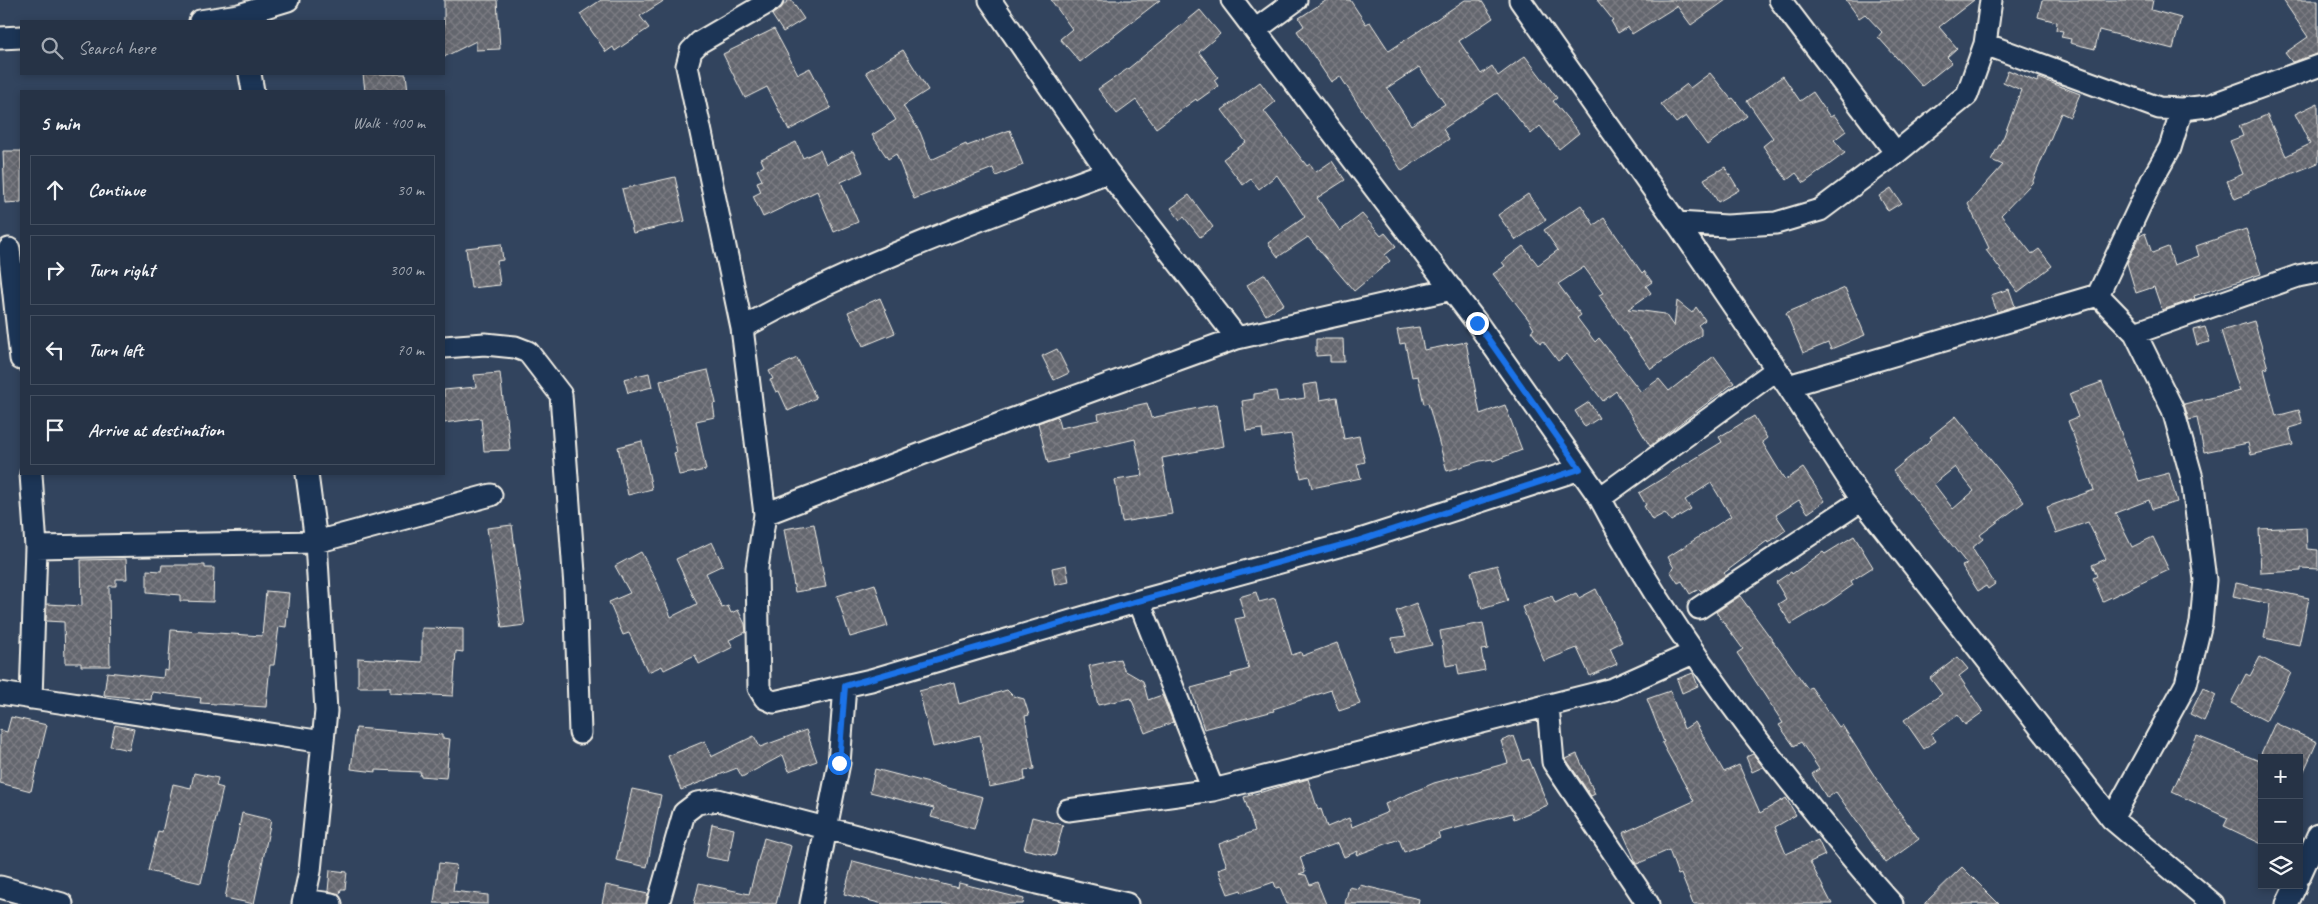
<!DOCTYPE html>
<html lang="en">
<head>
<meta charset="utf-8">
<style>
  :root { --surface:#263346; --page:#323f51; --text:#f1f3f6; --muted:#a4aab3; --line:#424e5f }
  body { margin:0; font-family:Caveat,sans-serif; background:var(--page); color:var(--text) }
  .controls { position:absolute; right:15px; bottom:15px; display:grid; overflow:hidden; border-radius:0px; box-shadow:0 2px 8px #0003 }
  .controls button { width:45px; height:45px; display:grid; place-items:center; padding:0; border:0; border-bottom:1px solid var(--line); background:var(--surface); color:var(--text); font:25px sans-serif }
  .stop { position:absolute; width:15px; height:15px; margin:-11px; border:4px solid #1a73e8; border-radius:50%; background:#fff }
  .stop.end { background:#1a73e8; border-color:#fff; box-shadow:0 1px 5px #0008 }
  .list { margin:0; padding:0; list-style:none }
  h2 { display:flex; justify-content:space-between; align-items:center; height:65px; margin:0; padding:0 20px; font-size:21px }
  h2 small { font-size:16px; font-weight:400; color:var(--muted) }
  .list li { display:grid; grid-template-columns:32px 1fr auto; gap:15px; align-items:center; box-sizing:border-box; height:70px; margin:0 10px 10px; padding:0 10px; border:1px solid var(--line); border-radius:0px }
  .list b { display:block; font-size:19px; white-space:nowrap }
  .list em { font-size:16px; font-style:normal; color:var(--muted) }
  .icon { flex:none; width:28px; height:28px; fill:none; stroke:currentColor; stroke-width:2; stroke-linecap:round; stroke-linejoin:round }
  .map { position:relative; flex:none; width:2318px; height:904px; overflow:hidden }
  .search { position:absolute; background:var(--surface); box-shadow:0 2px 8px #0003; left:20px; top:20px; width:425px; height:55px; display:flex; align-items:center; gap:12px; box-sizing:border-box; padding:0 18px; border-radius:0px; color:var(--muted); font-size:19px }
  .panel { position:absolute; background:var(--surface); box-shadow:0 2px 8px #0003; left:20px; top:90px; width:425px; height:385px; border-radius:0px }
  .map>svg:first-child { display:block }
</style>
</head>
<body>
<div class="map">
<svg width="2318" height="904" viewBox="0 0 2318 904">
  <defs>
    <pattern id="building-cross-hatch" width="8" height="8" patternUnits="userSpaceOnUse" patternTransform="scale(1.25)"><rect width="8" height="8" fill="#64666e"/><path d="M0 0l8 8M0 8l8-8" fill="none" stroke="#7b7c83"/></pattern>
  </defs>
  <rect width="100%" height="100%" fill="#32445e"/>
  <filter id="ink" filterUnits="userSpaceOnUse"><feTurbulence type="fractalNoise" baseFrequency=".02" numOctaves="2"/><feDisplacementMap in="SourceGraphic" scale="10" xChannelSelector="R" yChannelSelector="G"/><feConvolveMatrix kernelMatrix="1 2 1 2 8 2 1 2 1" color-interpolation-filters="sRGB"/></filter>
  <g filter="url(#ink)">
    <path fill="url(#building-cross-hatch)" stroke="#f4f1e8" fill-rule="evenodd" d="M444 0H497L500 49 476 50V41L444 57Z
      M601 0H665L640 16 649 28 615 51 613 47 606 52 580 14Z
      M789 0H791L804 19 783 32 772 15Z
      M1051 0H1160L1080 62 1060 39 1072 29Z
      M1327 0H1350L1366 24 1370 22 1389 51 1465 0H1481L1493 18 1459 41 1481 74 1492 66 1498 76 1525 56 1557 98 1553 101 1579 133 1559 149 1540 126 1531 134 1497 93 1443 129 1449 139 1402 171 1340 76 1331 82 1297 31 1304 26 1299 18ZM1419 67 1445 104 1411 125 1387 88Z
      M1597 0H1726L1691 25 1677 6 1632 34 1628 27 1618 33 1611 21 1613 20Z
      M1846 0H1974L1939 27 1957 48 1947 57 1952 62 1922 86 1878 37 1882 32 1865 14 1859 18Z
      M2042 0H2153L2151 10 2181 18 2173 49 2099 30 2095 49 2070 43 2071 39 2061 37 2063 31 2056 30 2057 22 2038 17Z
      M2283 0H2318V54L2292 62 2285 53 2308 37Z
      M1200 10 1220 34 1199 52 1218 77 1214 80 1218 86 1197 101 1196 99 1156 128 1136 100 1117 114 1098 89 1129 68Z
      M774 29 798 74 810 68 831 108 789 130 767 87 745 98 723 54Z
      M903 50 928 90 903 106 920 132 931 160 966 144 967 146 1010 130 1023 165 996 176 993 168 914 199 896 154 888 159 872 135 896 120 866 72Z
      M2008 70 2037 82 2039 78 2080 94 2070 117 2061 113 2032 183 2001 215 2032 254 2039 249 2052 266 2018 292 1986 250 1989 248 1968 204 2003 165 1991 160 2004 136 2021 90 2003 82Z
      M1710 73 1731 99 1733 98 1747 116 1707 145 1686 116 1676 123 1661 104 1687 84 1690 88Z
      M363 74H406L408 91H365Z
      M1783 76 1800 101 1813 92 1830 117 1834 115 1846 131 1834 140 1845 153 1804 183 1796 173 1787 180 1763 146 1773 138 1747 101Z
      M1260 82 1275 102 1264 111 1307 166 1310 164 1316 172 1332 161 1345 180 1317 198 1340 231 1362 214 1381 236 1385 233 1396 246 1385 255 1390 261 1354 291 1308 237 1278 257 1268 243 1305 217 1277 175 1259 189 1251 179 1243 185 1223 159 1246 142 1222 110Z
      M2318 103V163L2249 191V193L2235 199 2227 181 2243 174 2230 141 2243 136 2239 126 2267 115 2286 156 2310 144 2295 114Z
      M796 142 803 158 820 150 826 164 853 151 863 172 841 182 858 222 834 232 817 191 763 217 753 196 761 192 757 182 762 180 757 170 764 166 761 159Z
      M3 151H21V202L5 203Z
      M1725 167 1739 190 1718 202 1704 179Z
      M675 177 685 221 633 233 622 189Z
      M1891 188 1901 203 1888 211 1879 196Z
      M1528 194 1546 220 1516 240 1498 215Z
      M1189 195 1213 227 1200 237 1184 217 1180 220 1171 208Z
      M1581 205 1594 225 1604 218 1642 273 1644 271 1652 282 1646 286 1651 293 1628 309 1665 314 1674 327 1677 301 1692 313 1696 307 1705 320 1698 325 1701 329V335L1651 369 1599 295 1603 293 1584 267 1558 284 1581 315 1577 318 1595 342 1599 338 1641 392 1659 379 1669 391 1714 356 1734 383 1650 446 1616 391 1603 401 1567 354 1558 361 1543 341 1540 343 1531 331 1534 329 1529 320 1493 274 1505 266 1502 262 1523 246 1538 265 1558 250 1544 230Z
      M2246 229 2261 274 2194 296 2195 299 2162 310 2154 287 2136 293 2127 263 2140 236 2145 233 2152 253 2168 247 2174 265 2199 256 2196 246Z
      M501 244 503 260 497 261 500 285 471 288 466 248Z
      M1265 274 1284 304 1266 315 1247 285Z
      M1845 288 1865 335 1831 349 1828 343 1803 353 1786 313Z
      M2009 289 2015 306 1997 312 1991 295Z
      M880 298 895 333 863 346 848 312Z
      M2254 321 2268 368 2264 369 2276 416 2299 410 2303 424 2289 428 2293 445 2251 455 2248 443 2204 452 2197 418 2189 420 2184 404 2240 391 2221 331Z
      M1419 327 1424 350 1466 342 1480 414 1505 405 1522 450 1493 461 1492 459 1480 461 1447 471 1428 403 1424 404 1418 376 1412 377 1405 343 1400 344 1397 330Z
      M2205 327 2210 342 2197 345 2193 330Z
      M1316 339H1343L1344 362H1330V355L1316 356Z
      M1057 349 1069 373 1054 380 1042 356Z
      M797 358 816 398 788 411 779 391 776 392 770 380 773 379 769 371Z
      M708 370 716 403 713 404 715 417 696 421 706 470 679 475 674 453 677 452 660 381Z
      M500 373 505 417H507L510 450 484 451 481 418 444 423V390L476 387 474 375Z
      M649 373 652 387 628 393 624 379Z
      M2102 382 2139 481 2169 473 2177 502 2152 509 2149 500 2115 513 2132 547 2153 537 2169 570 2103 601 2093 578 2097 576 2092 565 2106 559 2088 522 2056 533 2047 507 2094 490 2068 421 2078 417 2069 394Z
      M1317 383 1320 400 1337 397 1344 439 1359 436 1365 462 1357 464 1361 478 1312 488 1309 476 1301 478 1291 434 1263 438 1262 429 1246 431 1242 401 1254 399V394L1276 391 1278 402 1305 398 1303 385Z
      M1589 402 1599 418 1585 427 1575 411Z
      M1147 403 1151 418 1217 404 1224 446 1162 458 1172 514 1122 522 1115 480 1143 476 1135 439 1067 455 1068 458 1048 463 1038 423 1057 416 1060 428 1099 420 1098 414Z
      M1754 416 1767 438 1762 442 1785 480 1803 468 1825 501 1808 513 1799 500 1776 515 1786 530 1768 543 1767 541 1724 573 1726 575 1701 591 1699 589 1690 594 1682 581 1678 583 1670 571 1674 568 1668 557 1731 516 1711 483 1685 500 1691 509 1671 521 1665 513 1652 520 1644 506 1646 505 1639 493 1722 442 1719 437Z
      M1956 416 2024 502 1980 535 1983 539 1972 548 1995 584 1988 589 1986 586 1978 591 1962 566 1967 564 1893 471 1932 439 1930 437ZM1955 467 1974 491 1953 509 1934 484Z
      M642 441 652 489 628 495 618 447Z
      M814 524 826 587 795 592 784 529Z
      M512 525 525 625 502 628 487 528Z
      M2306 527 2307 549 2318 550V569L2301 568V571L2261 573 2259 529Z
      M1854 536 1873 567 1851 581 1853 585 1827 603 1791 624 1778 604 1786 599 1776 582 1791 572 1792 574 1823 552 1825 554Z
      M712 542 723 565 706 573 722 608 728 606 731 613 738 610 745 624 746 632 729 640 733 647 699 664 695 655 664 670 662 666 648 672 629 633 623 635 609 602 630 593 615 566 641 552 658 584 671 617 697 604 676 559Z
      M126 559 127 579H116V586H109L110 666H81V663H65L64 622 46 621 47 604 82 606 81 560Z
      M162 565H205V568H214L213 602 180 601V595L147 592V570L161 571Z
      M1066 565 1069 582 1055 585 1052 568Z
      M1497 565 1508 601 1482 609 1471 572Z
      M2236 583 2309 598 2299 645 2264 638 2270 604 2233 596Z
      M875 584 888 626 850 637 837 596Z
      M1596 589 1622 642 1610 648 1617 664 1590 676 1577 648 1544 661 1522 607 1552 596 1555 603 1576 593 1579 598Z
      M266 591 289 593 286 627 279 626 274 665H270L266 707 200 703 201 698 152 692 151 700 104 695 107 672 163 678 164 670 168 671 171 630 262 636Z
      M1256 592 1259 602 1275 598 1292 655 1301 652 1302 656 1337 643 1360 704 1339 711 1331 690 1273 709 1274 711 1204 729 1191 688 1232 677 1231 674 1249 669 1235 619 1245 617 1239 597Z
      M1740 596 1808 689 1811 687 1839 727 1842 725 1884 791 1919 839 1886 863 1836 792 1827 798 1812 774 1819 769 1801 742 1794 746 1779 725 1783 723 1737 653 1743 649 1716 612Z
      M1416 603 1432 645 1395 653 1392 638 1406 636 1396 611Z
      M1483 623 1488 649 1481 650 1485 670 1459 675 1457 664 1446 666 1440 631Z
      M422 628 463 629V652L456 651 453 696 390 693V687H358V658L422 662Z
      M1958 657 1968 669 1959 676 1983 712 1965 725 1958 715 1931 734 1936 741 1924 749 1904 720 1942 694 1930 678Z
      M2260 657 2291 673 2266 721 2231 703 2246 674 2250 676Z
      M1120 659 1124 670 1143 681 1148 700 1162 695 1173 722 1145 733 1131 698 1098 705 1089 666Z
      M1693 673 1698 686 1682 693 1677 679Z
      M954 682 959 704 1007 690 1013 696 1024 699 1029 715 1025 716 1034 769 1024 770 1025 780 989 787 980 735 933 747 919 691Z
      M2203 688 2216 695 2204 721 2190 714Z
      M1670 691 1684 729 1695 722 1724 772 1739 765 1760 813 1786 798 1796 815 1775 827 1786 854 1818 840 1825 855 1810 862 1832 904H1693L1681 874 1678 875 1669 850 1637 864 1623 833 1694 801 1662 743 1664 742 1647 699Z
      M11 717 47 725 31 791 0 783V730L7 732Z
      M2275 723 2317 742 2299 782V758H2259Z
      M115 725 134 729 129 750 110 746Z
      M356 728 442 735V738L450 739 446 778 420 776 421 772 376 770V772L351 769Z
      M806 730 817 761 789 771 783 755 742 777 737 768 681 790 668 756 705 741 711 757 754 736 760 747Z
      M1514 736 1523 761 1529 759 1548 805 1514 819 1512 813 1438 833 1440 838 1404 852 1399 839 1357 855 1358 851 1344 857 1338 843 1300 857 1305 872 1299 874 1306 875 1310 885 1317 882 1326 904H1287L1280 887 1276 888 1274 882 1242 893 1241 890 1228 894 1218 869 1227 866 1219 844 1255 831 1244 797 1308 779 1318 810 1321 809 1327 827 1349 818 1352 827 1388 812 1385 804 1434 783 1508 763 1501 741Z
      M2197 736 2262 762V844L2224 826 2228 818 2172 792Z
      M1577 754 1595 794 1591 796 1566 759Z
      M1753 754 1763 767 1752 772 1746 757Z
      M875 769 983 797 974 829 931 817 934 808 870 792Z
      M194 773 218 778 216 786 223 788 201 883 148 871 158 831 162 832 173 784 191 788Z
      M632 789 661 795 647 867 616 860Z
      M242 813 271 820 254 904 225 898Z
      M1032 817 1063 825 1055 856 1024 849Z
      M712 824 734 829 728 861 706 857Z
      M764 838 791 846 776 904H694L699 883 749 894Z
      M853 861 958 888 959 883 1024 899 1023 904H883L844 894Z
      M439 863 456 865 453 891 488 895V904L434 903Z
      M1962 867 1999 904H1924Z
      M330 870 347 872 345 889H341L340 894 328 891Z
      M606 885 648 894 646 904H602Z
      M1360 885 1419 899 1418 904H1345L1349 887 1359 889Z"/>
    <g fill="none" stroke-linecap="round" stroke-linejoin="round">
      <defs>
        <path id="street" d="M772 0 700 42 691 51 687 66 742 328 765 514 757 568 759 688 765 698 774 702 871 680 1139 601 1357 541 1580 469
          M990 0 1108 172 1237 338
          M1232 0 1477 323 1600 498C1653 600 1721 695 1793 785 1825 825 1857 866 1892 904
          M1520 0 1677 223 1788 386 1862 500 2112 819 2213 904
          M1780 0 1896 153
          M200 21 239 15 288 0
          M1255 30 1296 0
          M0 38 21 37
          M1985 44 2159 108 2182 109 2208 106 2318 66
          M250 74 253 91
          M1677 223 1727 226 1776 223 1820 210 1896 153 1967 95 1985 44 1991 0
          M9 249 21 359
          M2098 295 2135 333 2173 410 2192 478 2205 580 2201 623 2186 684 2112 819
          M742 328C768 314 793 300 819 288 913 243 1011 208 1108 172
          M2135 333 2298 276 2318 272
          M444 347 485 344 515 347 528 352 561 395 575 587 580 733
          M1788 386 2098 295 2152 180 2170 148 2182 109
          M1600 498 1776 370
          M765 514 1005 422 1237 338 1452 289
          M36 547 316 542 491 495
          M1139 601 1213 790
          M1699 608 1862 500
          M0 693 323 742
          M31 698 36 547 31 474
          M1548 706 1553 762 1648 904
          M1068 810 1213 790 1613 689 1693 653
          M2299 877 2318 835
          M0 887 62 904
          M304 900 331 904
          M303 904 310 871 326 711 316 542 307 474
          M658 904 684 813 697 803 718 800 1037 883 1127 904
          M811 904 839 763 845 686
          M2287 904 2296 885"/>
      </defs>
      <use href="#street" stroke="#f4f1e8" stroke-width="25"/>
      <use href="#street" stroke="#1d3557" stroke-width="21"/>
    </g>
  </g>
  <g fill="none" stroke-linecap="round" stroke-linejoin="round" filter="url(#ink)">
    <path stroke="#1a73e8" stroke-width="6" d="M839 763 845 686 1138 601 1357 541 1580 469 1477 323"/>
  </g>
</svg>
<div class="controls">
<button>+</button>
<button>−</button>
<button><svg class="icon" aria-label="layers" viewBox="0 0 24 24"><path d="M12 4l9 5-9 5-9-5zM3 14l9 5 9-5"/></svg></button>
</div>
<div class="stop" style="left:839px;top:763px"></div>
<div class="stop end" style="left:1477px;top:323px"></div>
<div class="search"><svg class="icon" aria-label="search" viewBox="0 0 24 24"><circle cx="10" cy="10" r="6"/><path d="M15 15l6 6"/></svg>Search here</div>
<section class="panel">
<h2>5 min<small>Walk · 400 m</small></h2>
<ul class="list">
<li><svg class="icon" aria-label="ahead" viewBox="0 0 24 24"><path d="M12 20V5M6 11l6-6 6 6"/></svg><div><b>Continue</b></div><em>30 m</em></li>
<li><svg class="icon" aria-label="right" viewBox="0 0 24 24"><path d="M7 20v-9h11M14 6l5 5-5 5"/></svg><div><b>Turn right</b></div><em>300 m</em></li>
<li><svg class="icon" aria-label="left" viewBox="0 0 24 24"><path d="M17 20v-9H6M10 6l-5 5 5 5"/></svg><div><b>Turn left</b></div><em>70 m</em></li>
<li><svg class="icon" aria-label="arrive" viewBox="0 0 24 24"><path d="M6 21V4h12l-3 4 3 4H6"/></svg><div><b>Arrive at destination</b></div></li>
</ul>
</section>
</div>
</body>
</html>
